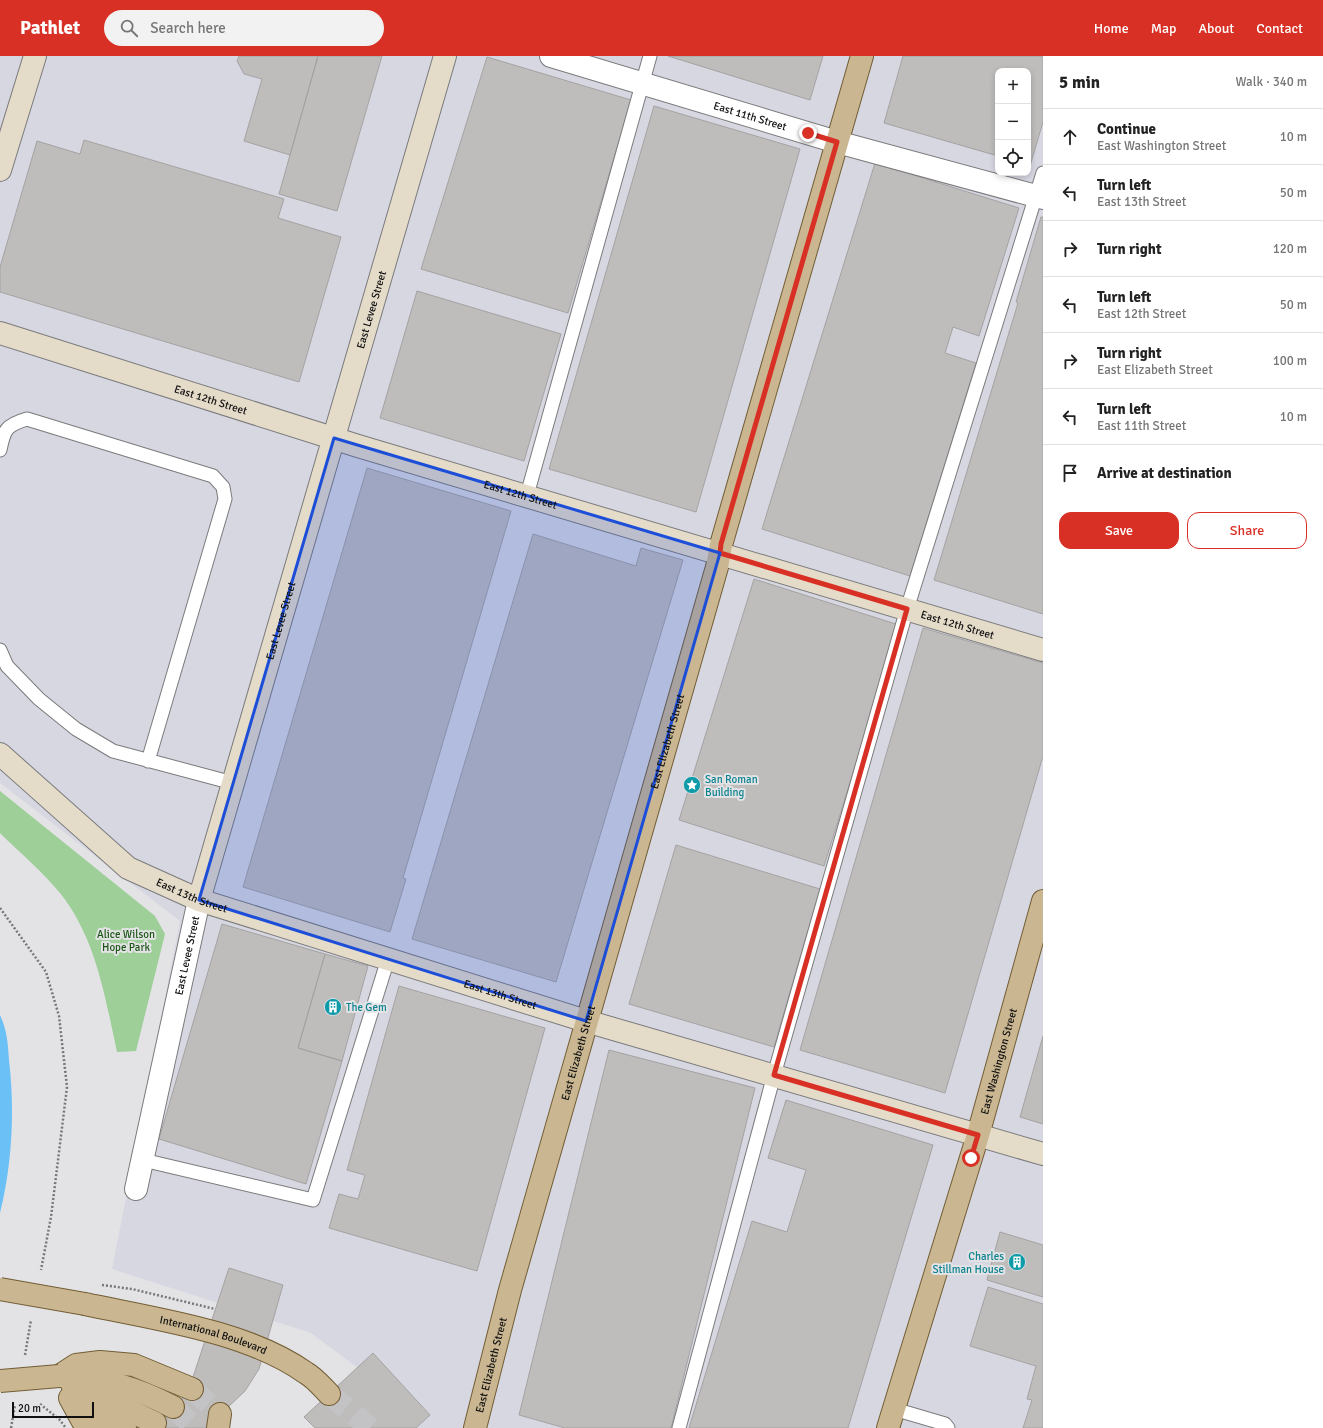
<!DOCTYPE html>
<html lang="en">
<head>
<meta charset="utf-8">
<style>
  :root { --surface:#fff; --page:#f2f2f2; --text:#222; --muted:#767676; --line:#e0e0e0; --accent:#d93025 }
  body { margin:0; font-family:Signika,sans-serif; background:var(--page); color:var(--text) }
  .controls { position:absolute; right:12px; top:12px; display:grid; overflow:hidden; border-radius:8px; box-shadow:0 2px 6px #0003 }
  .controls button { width:36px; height:36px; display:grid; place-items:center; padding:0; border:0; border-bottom:1px solid var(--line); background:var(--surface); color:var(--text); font:20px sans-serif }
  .scale { position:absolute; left:12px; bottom:10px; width:82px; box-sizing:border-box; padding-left:4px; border:2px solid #101011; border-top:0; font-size:11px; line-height:14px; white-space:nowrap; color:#101011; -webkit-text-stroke:3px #e3e3e6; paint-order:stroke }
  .stop { position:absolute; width:12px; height:12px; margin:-9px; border:3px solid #d93025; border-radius:50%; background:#fff }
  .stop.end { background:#d93025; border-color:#fff; box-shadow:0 1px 4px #0008 }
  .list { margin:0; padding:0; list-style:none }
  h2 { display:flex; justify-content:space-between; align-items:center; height:52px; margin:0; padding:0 16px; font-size:17px }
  h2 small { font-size:13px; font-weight:400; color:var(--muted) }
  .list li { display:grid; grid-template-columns:26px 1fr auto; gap:12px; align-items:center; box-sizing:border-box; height:56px; padding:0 16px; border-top:1px solid var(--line) }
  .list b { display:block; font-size:15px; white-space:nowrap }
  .list p { margin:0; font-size:13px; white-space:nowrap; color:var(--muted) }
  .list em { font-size:13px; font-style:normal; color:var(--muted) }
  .actions { display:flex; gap:8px; padding:12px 16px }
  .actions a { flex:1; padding:9px 0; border:1px solid var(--accent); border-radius:12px; text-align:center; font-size:14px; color:var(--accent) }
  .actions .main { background:var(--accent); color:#fff }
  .icon { flex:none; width:22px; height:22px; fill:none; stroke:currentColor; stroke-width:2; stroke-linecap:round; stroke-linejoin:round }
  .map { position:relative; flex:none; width:1043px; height:1372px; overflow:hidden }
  header { display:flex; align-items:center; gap:24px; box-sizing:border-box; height:56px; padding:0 20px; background:var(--accent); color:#fff }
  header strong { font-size:19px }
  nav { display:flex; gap:22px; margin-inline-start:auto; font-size:14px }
  .search { width:280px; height:36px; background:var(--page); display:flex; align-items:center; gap:10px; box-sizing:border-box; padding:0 14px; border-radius:22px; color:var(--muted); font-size:15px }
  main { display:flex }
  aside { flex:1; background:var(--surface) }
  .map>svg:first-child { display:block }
</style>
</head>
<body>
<header>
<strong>Pathlet</strong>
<div class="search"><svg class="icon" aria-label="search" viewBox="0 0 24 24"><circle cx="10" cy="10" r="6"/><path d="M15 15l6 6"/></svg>Search here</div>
<nav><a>Home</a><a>Map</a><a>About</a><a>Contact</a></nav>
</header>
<main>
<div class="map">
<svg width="1043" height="1372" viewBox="0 0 1043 1372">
  <rect width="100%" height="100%" fill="#e3e3e6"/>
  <path fill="#d6d7e1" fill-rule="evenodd" d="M0 0H1043V1372H417L362 1315 311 1277 112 1213 180 865 0 727ZM998 15H1028V117H998Z"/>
  <path fill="#9ecf98" d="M0 735 155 860 165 878 136 995 117 996C105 941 96 882 60 837 43 816 19 796 0 777Z"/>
  <path fill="#6bc1f5" d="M0 959C7 974 8 988 9 1004 15 1055 12 1108 0 1157Z"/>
  <path fill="#bfbcbc" stroke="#a5a2a2" d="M239 0H318L290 99 244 85 262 23 244 18 237 5Z
    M318 0H382L337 155 279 138Z
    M668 0H823L810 44Z
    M903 0H1043V66L1030 110 1028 109V15H998V100L884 67Z
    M487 1 631 44 568 257 421 213Z
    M654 50 800 93 696 456 549 413Z
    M84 84 284 143 278 162 341 181 299 326 0 236V211L37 85 80 98Z
    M875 107 1019 152 979 280 953 271 945 297 976 307 910 520 762 473Z
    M1041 161H1043V558L934 524 1018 247 1016 246Z
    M417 235 561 278 524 405 380 362Z
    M367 412 511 455 403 822 406 823 390 876 243 831Z
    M533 478 636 510 641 492 683 504 556 926 412 883Z
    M754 523 899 569 824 810 679 764Z
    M923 572 1043 607V700L945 1037 800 994Z
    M676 789 820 833 774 991 629 948Z
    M222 868 325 898 298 992 342 1005 306 1128 159 1083Z
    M325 898 368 910 342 1005 298 992Z
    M399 930 545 972 477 1215 329 1172 339 1138 358 1143 365 1119 347 1114Z
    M1043 980V1068L1020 1061Z
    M609 994 755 1032 671 1372H565L519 1359Z
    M786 1044 933 1089 848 1372H689L752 1165 787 1176 806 1114 768 1102Z
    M1000 1176 1043 1189V1241L987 1224Z
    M229 1212 283 1229 259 1313 245 1335 206 1372H150L200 1326 193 1321Z
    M988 1231 1043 1248V1372H1023L1032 1344 1027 1343 1036 1310 970 1290Z
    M373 1297 430 1359 416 1372H315L304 1361Z"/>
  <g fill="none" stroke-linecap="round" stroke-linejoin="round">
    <path stroke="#c3c3c6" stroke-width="22" stroke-dasharray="22 11" stroke-linecap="butt" d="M192 1333 220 1358
      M329 1338 370 1372
      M173 1351 196 1372"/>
    <defs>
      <path id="lane" d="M0 394C4 374 6 369 27 363L213 420 223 431 225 443 148 705
        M527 439 650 0
        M0 594 7 610 39 643 76 673 113 695 233 727
        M143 1104 313 1144 388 903
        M894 1353 945 1368 948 1372
        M679 1372 774 1019 907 553 1043 117"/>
      <g id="street">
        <path id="s1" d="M551 0 837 86 1043 142"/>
        <path id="s2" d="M136 1133 199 844"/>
      </g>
      <g id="secondary">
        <path d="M0 114 35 0"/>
        <path id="s3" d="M0 277 358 390 1043 594"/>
        <path id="s4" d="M0 698 128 812 199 844 586 965 1043 1098"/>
        <path id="s5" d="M199 844 445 0"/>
      </g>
      <g id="primary">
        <path id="s6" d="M85 1248C155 1263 247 1275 306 1317 315 1322 322 1331 329 1338"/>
        <path d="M59 1320 76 1309 100 1306 134 1309 192 1333"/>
        <path d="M62 1320C102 1322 138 1332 173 1351"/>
        <path d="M71 1326 155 1367"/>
        <path d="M73 1336C88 1352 106 1361 125 1372"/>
        <path d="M70 1342 82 1364 92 1372"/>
        <path d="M218 1372 220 1358"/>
        <path id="s7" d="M475 1372 510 1234 717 511 721 489 862 0"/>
        <path id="s8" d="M888 1372 978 1079 1043 845"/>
      </g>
    </defs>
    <use href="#lane" stroke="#7b7b7d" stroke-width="15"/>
    <use href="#street" stroke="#7b7b7d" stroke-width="24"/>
    <use href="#secondary" stroke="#7b7b7d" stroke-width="24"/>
    <use href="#primary" stroke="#725d34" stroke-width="24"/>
    <path stroke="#777779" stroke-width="2.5" stroke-dasharray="2 2" stroke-linecap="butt" d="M0 852 46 916 59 960 67 1031 51 1161 41 1214
      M25 1299 31 1264
      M11 1372 15 1349"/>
    <use href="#lane" stroke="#fff" stroke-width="13"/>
    <use href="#street" stroke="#fff" stroke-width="22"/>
    <use href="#secondary" stroke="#e4dbc8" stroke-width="22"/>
    <use href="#primary" stroke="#cab791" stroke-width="22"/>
    <defs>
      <path id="primary-bridge" d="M0 1233 85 1248
        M0 1325 59 1320"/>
    </defs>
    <use href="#primary-bridge" stroke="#725d34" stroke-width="24" stroke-linecap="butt"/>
    <path stroke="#777779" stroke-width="2.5" stroke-dasharray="2 2" stroke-linecap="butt" d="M102 1229 132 1233 215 1253
      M40 1348 59 1363 66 1372"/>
    <use href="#primary-bridge" stroke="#cab791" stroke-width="22"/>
  </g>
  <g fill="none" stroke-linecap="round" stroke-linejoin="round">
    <path stroke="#d93025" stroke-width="5" d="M808 77 837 86 721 488 720 497 907 553 774 1019 978 1079 971 1102"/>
  </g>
  <path fill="#1d4ed8" fill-opacity="0.2" stroke="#1d4ed8" stroke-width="3" stroke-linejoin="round" d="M334 382 720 497 586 965 199 844Z"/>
  <defs>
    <symbol id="sight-disc" viewBox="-11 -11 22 22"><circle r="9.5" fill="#0f9aa8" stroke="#e3e3e6"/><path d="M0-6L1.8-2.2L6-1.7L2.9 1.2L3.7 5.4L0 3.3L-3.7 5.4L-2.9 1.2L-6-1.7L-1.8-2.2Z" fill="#fff"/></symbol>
    <symbol id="building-disc" viewBox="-11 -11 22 22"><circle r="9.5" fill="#0f9aa8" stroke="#e3e3e6"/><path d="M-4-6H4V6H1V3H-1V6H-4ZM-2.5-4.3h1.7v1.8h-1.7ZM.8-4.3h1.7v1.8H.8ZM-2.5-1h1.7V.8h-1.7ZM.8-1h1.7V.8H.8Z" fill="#fff"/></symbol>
  </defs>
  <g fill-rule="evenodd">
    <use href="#sight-disc" x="682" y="719" width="20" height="20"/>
    <use href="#building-disc" x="323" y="941" width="20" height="20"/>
    <use href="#building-disc" x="1007" y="1196" width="20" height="20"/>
  </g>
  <g text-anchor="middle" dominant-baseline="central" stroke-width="4" stroke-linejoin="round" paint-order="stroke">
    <g font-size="11" fill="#101011" stroke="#e3e3e6">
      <text stroke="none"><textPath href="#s1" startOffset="208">East 11th Street</textPath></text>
      <text stroke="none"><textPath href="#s5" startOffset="615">East Levee Street</textPath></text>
      <text stroke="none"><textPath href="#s3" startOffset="221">East 12th Street</textPath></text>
      <text stroke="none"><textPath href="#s3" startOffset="545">East 12th Street</textPath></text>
      <text stroke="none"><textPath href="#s5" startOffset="291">East Levee Street</textPath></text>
      <text stroke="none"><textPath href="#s3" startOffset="1001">East 12th Street</textPath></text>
      <text stroke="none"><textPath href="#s7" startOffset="713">East Elizabeth Street</textPath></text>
      <text stroke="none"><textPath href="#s4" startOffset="241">East 13th Street</textPath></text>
      <text stroke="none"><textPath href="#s2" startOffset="239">East Levee Street</textPath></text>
      <text stroke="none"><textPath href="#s4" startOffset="565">East 13th Street</textPath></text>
      <text stroke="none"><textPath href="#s7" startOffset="389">East Elizabeth Street</textPath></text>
      <text stroke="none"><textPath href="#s8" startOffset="383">East Washington Street</textPath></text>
      <text stroke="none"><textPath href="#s6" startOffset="132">International Boulevard</textPath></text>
      <text stroke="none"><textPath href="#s7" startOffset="65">East Elizabeth Street</textPath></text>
    </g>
    <g font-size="11" fill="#0d838f" stroke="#e3e3e6" text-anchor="start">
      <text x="705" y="723">San Roman<tspan x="705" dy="13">Building</tspan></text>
      <text x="346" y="951">The Gem</text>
      <text x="1004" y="1200" text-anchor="end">Charles<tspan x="1004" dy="13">Stillman House</tspan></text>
    </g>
    <g font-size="11" fill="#1c5616" stroke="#e3e3e6">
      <text x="126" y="878">Alice Wilson<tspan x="126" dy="13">Hope Park</tspan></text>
    </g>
  </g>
</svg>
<div class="controls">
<button>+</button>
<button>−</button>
<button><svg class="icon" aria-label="locate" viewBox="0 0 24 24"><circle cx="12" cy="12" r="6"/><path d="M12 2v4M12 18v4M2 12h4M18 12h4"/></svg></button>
</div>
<div class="scale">20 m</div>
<div class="stop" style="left:971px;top:1102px"></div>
<div class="stop end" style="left:808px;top:77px"></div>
</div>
<aside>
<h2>5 min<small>Walk · 340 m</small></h2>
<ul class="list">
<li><svg class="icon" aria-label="ahead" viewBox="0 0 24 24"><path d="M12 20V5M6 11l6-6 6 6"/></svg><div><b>Continue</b><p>East Washington Street</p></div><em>10 m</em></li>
<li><svg class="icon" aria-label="left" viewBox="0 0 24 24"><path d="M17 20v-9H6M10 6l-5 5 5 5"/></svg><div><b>Turn left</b><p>East 13th Street</p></div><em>50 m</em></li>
<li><svg class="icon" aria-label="right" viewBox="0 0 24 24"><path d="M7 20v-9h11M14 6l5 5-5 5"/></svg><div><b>Turn right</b></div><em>120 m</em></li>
<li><svg class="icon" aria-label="left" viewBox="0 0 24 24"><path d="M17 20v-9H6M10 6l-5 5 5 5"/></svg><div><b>Turn left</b><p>East 12th Street</p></div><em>50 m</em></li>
<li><svg class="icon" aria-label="right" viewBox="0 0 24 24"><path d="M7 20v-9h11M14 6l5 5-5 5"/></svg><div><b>Turn right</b><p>East Elizabeth Street</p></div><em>100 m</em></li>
<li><svg class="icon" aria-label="left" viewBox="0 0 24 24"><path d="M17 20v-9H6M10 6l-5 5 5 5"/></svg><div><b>Turn left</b><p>East 11th Street</p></div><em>10 m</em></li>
<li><svg class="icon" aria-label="arrive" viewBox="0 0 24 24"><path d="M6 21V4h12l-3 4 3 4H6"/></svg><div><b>Arrive at destination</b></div></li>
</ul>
<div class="actions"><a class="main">Save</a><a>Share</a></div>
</aside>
</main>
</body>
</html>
